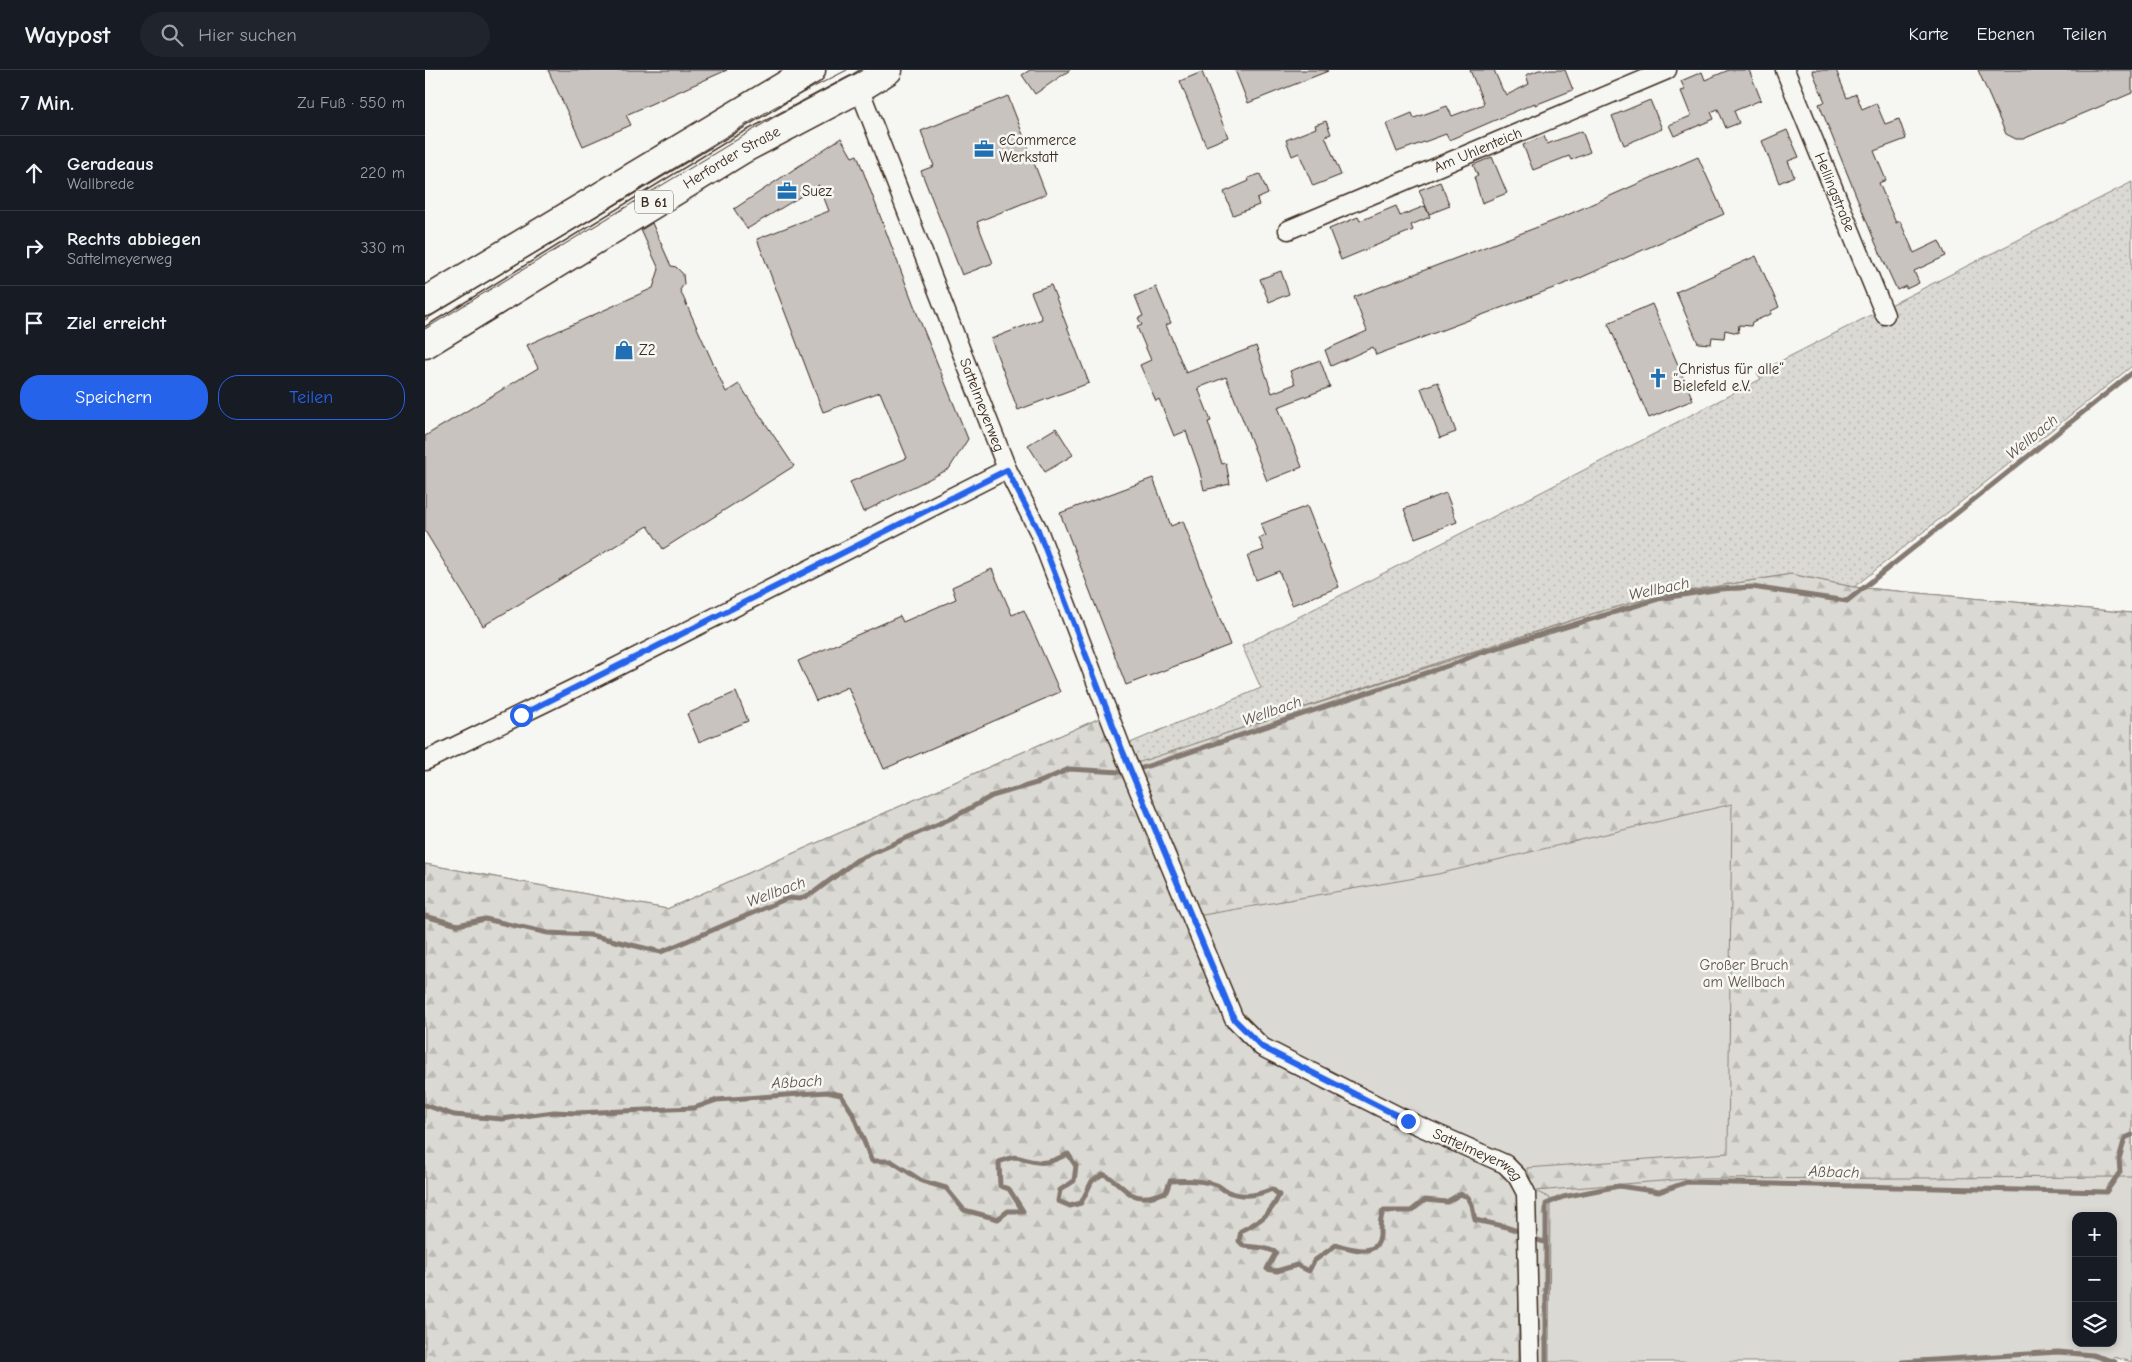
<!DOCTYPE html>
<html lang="de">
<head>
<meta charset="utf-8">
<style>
  :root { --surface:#171b24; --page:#20242c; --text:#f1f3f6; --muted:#9ea1a6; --line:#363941; --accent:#2563eb }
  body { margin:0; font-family:"Comic Neue",sans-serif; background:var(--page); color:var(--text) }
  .controls { position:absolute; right:15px; bottom:15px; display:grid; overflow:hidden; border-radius:10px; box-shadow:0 2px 8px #0003 }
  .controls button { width:45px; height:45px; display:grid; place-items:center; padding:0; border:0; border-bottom:1px solid var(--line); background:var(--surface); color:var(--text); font:25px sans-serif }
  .stop { position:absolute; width:15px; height:15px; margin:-11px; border:4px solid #2563eb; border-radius:50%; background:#fff }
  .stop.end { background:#2563eb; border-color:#fff; box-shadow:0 1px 5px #0008 }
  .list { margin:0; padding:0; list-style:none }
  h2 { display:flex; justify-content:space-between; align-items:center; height:65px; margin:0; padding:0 20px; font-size:21px }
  h2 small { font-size:16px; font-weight:400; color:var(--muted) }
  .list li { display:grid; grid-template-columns:32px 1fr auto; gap:15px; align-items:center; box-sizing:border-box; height:75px; padding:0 20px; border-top:1px solid var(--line) }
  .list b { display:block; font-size:19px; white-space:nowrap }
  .list p { margin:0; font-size:16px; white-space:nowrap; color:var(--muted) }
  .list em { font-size:16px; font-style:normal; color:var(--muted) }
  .actions { display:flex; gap:10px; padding:15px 20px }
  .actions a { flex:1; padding:11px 0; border:1px solid var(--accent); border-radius:20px; text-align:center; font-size:18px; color:var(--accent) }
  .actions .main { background:var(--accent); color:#fff }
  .icon { flex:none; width:28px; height:28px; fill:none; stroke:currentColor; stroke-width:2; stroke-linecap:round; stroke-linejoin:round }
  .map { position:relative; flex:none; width:1707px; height:1292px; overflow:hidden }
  header { display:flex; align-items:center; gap:30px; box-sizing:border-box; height:70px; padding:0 25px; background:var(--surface); border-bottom:1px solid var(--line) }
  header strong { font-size:24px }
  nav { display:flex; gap:28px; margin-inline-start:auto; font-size:18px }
  .search { width:350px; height:45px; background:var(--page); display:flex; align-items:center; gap:12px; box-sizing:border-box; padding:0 18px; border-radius:28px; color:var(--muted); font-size:19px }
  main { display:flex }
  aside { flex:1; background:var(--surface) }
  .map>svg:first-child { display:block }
</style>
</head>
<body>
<header>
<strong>Waypost</strong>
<div class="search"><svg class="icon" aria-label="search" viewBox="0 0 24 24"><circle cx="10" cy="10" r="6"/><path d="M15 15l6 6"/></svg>Hier suchen</div>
<nav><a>Karte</a><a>Ebenen</a><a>Teilen</a></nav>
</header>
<main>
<aside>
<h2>7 Min.<small>Zu Fuß · 550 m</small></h2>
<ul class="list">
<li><svg class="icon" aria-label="ahead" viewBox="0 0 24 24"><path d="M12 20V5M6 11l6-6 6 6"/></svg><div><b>Geradeaus</b><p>Wallbrede</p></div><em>220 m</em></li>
<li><svg class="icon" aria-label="right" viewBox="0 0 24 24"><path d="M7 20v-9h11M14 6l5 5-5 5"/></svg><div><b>Rechts abbiegen</b><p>Sattelmeyerweg</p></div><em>330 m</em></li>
<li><svg class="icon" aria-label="arrive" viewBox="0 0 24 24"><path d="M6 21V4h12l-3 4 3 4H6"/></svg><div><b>Ziel erreicht</b></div></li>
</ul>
<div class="actions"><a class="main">Speichern</a><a>Teilen</a></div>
</aside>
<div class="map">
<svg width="1707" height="1292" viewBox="0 0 1707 1292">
  <defs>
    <pattern id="forest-firs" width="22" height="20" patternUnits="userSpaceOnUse" patternTransform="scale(1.25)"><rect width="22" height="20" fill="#dad9d3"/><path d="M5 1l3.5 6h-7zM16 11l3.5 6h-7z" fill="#bcbab5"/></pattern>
    <pattern id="garden-dots" width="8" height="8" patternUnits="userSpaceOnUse" patternTransform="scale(1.25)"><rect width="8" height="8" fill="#dad9d3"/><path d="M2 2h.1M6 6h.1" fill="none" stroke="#bcbab5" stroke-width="1.8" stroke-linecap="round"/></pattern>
  </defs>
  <rect width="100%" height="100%" fill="#f6f6f2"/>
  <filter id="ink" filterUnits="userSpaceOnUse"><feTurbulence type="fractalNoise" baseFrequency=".02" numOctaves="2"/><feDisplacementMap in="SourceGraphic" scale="10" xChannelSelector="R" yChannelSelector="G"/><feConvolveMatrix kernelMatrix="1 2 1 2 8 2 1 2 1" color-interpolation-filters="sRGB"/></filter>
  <g filter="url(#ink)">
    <path fill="#dad9d3" stroke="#8a8278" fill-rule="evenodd" d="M1366 504 1429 517 1707 543V1292L1688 1287 1686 1292H0V794L242 839 675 648 695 699 1030 587 1296 514ZM1651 1146H1688V1273H1651Z"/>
    <path fill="url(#forest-firs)" stroke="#8a8278" d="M1366 504 1429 517 1707 543V1107L1262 1109 1110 1121 1125 1128 1124 1292H1109V1121L1102 1098 1303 1083 1307 734 1013 804 772 846 710 693 1170 543 1232 526Z
      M675 648 695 698 699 697 805 953 1074 1100 1093 1125 1094 1292H0V794L242 839Z"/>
    <path fill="url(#garden-dots)" stroke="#8a8278" d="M1707 112V296L1429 517 1366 504 1232 526 1170 543 1030 587 712 693 705 673 836 618 817 576 1336 309 1332 303Z"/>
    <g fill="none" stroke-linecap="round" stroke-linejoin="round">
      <path stroke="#857a71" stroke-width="5" d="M711 700 1031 593 1055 583 1233 529 1295 519 1327 517 1422 531 1707 303
        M0 846 33 855 60 849 123 863 165 865 236 882 363 828 375 829 388 823 432 790 529 747 567 726 615 712 644 699 695 702
        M0 1035 29 1045 77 1049 129 1042 151 1043 269 1038 292 1030 402 1022 416 1025 427 1042 447 1091H466L497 1111 521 1118 539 1140 573 1149 583 1141H598L584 1119 575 1116 574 1092C596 1083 591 1089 612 1092 623 1094 634 1088 643 1084L651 1096 649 1111 635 1120 633 1131 645 1136 656 1133 667 1111 678 1104C695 1110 701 1129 721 1127 727 1127 734 1124 741 1122L745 1111C760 1110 777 1110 792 1115 795 1116 798 1120 801 1121 817 1128 832 1126 847 1119L854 1125C846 1144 834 1152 816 1161L814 1171 819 1176 839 1178 851 1182 842 1199 852 1201 872 1195 884 1201 889 1191 911 1175C925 1178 953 1189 955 1165 955 1155 955 1150 958 1141H986L1000 1130 1022 1132 1035 1124 1043 1127 1047 1135 1050 1150 1078 1156 1096 1162
        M1113 1170 1121 1173
        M1121 1292V1134L1138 1127 1194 1116 1234 1122 1262 1112 1681 1122 1695 1102 1694 1089 1700 1068 1707 1065
        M1477 1292 1633 1282 1667 1285 1690 1292"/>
    </g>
    <path fill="#c8c3be" stroke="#3b2a1e" d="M123 0H302L201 45 206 55 158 76Z
      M605 0H645L610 24 597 5Z
      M810 0H902L903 1 823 33Z
      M1045 0H1069L1078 21H1080L1082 25 1104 14 1101 5 1114 0H1140L1148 20 1110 35V33L1024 70 1021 64 972 82 961 54 987 43 989 48 1022 36 1027 46 1059 34Z
      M1304 0H1324L1336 30 1309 41 1314 53 1301 58 1293 39 1286 42 1289 49 1249 66 1244 55 1266 46 1256 21 1260 20 1256 11 1277 2 1280 10Z
      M1387 0H1411L1422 28 1431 24 1437 39 1451 33 1460 54 1474 49 1481 69 1449 81 1461 110 1454 113 1471 153 1475 151 1489 183 1514 171 1521 186 1489 201 1494 213 1481 219V216L1472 220 1450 172 1394 34 1400 32Z
      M1553 0H1707V23L1598 69H1591L1581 64Z
      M777 2 803 67 781 76 755 11Z
      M583 26 621 124 552 152 568 193 537 205 496 101 509 96 496 61Z
      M1225 30 1237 59 1199 75 1187 46Z
      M901 51 906 64 900 66 916 105 888 116 874 83 867 86 861 70 891 58 890 55Z
      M1362 60 1374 87 1363 91 1369 106 1354 113 1337 71Z
      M1157 61 1165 82 1146 90 1144 86 1108 100 1098 75 1119 66 1122 74Z
      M416 68 427 87 432 85 493 246 543 369 524 399 438 442 425 412 482 388 455 322 398 342 332 169 404 141 394 115 322 159 309 139Z
      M1067 87 1082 123 1057 133 1049 107 1053 106 1048 95Z
      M1273 87 1299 144 1155 208 951 285 948 277 906 296 900 280 942 261 929 227 1131 150Z
      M835 104 843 124 832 129 834 135 808 145 799 122 824 111 823 108Z
      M1015 112 1025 136 1004 144 994 120Z
      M971 136 975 146 1000 136 1005 147 986 155 988 160 916 190 904 159 933 147 935 151Z
      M227 153 246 196 251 197 258 204 259 214 255 220 301 322 314 314 369 396 238 479 223 456 58 556 0 461V366L113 298 102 275 228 218 234 199 216 160Z
      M1331 186 1354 237 1346 241V244L1327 252 1326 256 1314 255 1313 263 1300 260 1299 268 1287 267 1286 274 1273 273 1251 222Z
      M856 201 864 224 844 232 835 209Z
      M626 215 664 313 593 340 566 269 617 249 606 222Z
      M731 217 746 253 741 255 761 303 831 276 847 323 870 314 865 301 895 290 905 317 853 337 877 397 842 411 801 307 773 318 786 351 783 352 797 394 801 393 805 414 779 420 774 398 761 361 749 366 734 329 731 331 715 295 726 290 712 257 717 255 713 248 718 246 710 226Z
      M1227 234 1268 330 1224 348 1183 253Z
      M1013 312 1031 362 1015 368 996 318Z
      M631 358 648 385 620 402 603 375Z
      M728 408 746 456 758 451 805 575 701 615 635 443Z
      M1021 423 1032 452 990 468 979 439Z
      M882 436 914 517 867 535 854 501 831 510 822 486 839 480 834 468 841 466 836 454Z
      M567 499 587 545 599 540 635 622 459 699 423 617 391 631 373 591 475 546 478 552 531 529 527 517Z
      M311 622 323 651 274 672 262 644Z"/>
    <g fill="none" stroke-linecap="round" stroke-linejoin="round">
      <defs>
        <g id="minor">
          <path id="s1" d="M1360 0 1460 245"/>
          <path id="s2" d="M434 18 582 399 613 460 698 682 809 949 837 977 983 1051 1080 1094 1092 1106 1101 1123 1105 1292"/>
          <path id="s3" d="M863 160 1242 0"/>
          <path d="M0 691 156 615 582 399"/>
        </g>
        <g id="primary">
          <path d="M0 232 386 0"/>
          <path id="s4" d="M0 274 318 79 434 18 463 0"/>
        </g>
      </defs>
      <use href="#minor" stroke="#3b2a1e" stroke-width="21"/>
      <use href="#primary" stroke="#3b2a1e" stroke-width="31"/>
      <use href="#minor" stroke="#f6f6f2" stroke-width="18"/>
      <use href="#primary" stroke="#f6f6f2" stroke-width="28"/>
      <path stroke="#3b2a1e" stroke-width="1" d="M0 250 348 38 422 0
        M0 259 351 46 438 0"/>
    </g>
  </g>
  <g fill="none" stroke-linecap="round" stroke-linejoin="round" filter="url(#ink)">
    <path stroke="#2563eb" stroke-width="6" d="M96 645 582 400 613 460 698 682 809 949 837 977 983 1051"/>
  </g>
  <defs>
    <symbol id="office-bare" viewBox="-9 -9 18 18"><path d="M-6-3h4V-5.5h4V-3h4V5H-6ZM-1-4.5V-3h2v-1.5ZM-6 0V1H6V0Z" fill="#1f6fb2" stroke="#f6f6f2" stroke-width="2.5" paint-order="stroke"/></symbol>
    <symbol id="shop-bare" viewBox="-9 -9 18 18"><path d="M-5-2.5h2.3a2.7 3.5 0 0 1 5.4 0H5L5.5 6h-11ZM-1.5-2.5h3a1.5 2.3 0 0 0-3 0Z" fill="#1f6fb2" stroke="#f6f6f2" stroke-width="2.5" paint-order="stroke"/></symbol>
    <symbol id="church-bare" viewBox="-9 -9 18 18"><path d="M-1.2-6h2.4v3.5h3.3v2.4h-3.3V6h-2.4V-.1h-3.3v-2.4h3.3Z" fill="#1f6fb2" stroke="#f6f6f2" stroke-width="2.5" paint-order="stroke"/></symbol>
  </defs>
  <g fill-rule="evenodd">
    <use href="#office-bare" x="545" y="65" width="28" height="28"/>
    <use href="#office-bare" x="348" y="107" width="28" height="28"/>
    <use href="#shop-bare" x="185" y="266" width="28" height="28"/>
    <use href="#church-bare" x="1219" y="294" width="28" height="28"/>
  </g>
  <g text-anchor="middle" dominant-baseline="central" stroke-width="5" stroke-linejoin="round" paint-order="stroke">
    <rect fill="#f6f6f2" stroke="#73675e" stroke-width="1" x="210" y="120.5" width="38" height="23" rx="4"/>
    <g font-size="14" font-weight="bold" fill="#3b2a1e">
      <text x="229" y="132">B 61</text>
    </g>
    <g font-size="15" fill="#3b2a1e" stroke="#f6f6f2" text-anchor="start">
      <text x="574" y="70">eCommerce<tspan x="574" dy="17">Werkstatt</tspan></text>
      <text x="377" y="121">Suez</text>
      <text x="214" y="280">Z2</text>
      <text x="1248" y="299">„Christus für alle“<tspan x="1248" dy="17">Bielefeld e.V.</tspan></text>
    </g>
    <g font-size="15" fill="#3b2a1e" stroke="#f6f6f2">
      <text stroke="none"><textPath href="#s3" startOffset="206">Am Uhlenteich</textPath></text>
      <text stroke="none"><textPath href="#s4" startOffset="359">Herforder Straße</textPath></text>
      <text stroke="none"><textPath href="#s1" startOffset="132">Hellingstraße</textPath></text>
      <text stroke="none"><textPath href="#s2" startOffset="340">Sattelmeyerweg</textPath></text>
      <text stroke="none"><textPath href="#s2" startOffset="1285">Sattelmeyerweg</textPath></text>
    </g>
    <g font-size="15" fill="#63564b" stroke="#f6f6f2">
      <text x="1319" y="895">Großer Bruch<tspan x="1319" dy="17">am Wellbach</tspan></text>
    </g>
    <g font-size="16" font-style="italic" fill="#605248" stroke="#f6f6f2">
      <text transform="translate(1607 367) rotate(-39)">Wellbach</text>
      <text transform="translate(1234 519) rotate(-12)">Wellbach</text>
      <text transform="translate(847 641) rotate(-19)">Wellbach</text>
      <text transform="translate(351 822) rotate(-20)">Wellbach</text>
      <text transform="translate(372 1012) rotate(-3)">Aßbach</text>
      <text transform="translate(1409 1102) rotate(2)">Aßbach</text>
    </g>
  </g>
</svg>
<div class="controls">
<button>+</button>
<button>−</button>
<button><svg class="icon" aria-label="layers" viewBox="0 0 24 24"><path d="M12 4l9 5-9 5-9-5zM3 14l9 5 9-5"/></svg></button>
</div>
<div class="stop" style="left:96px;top:645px"></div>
<div class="stop end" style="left:983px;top:1051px"></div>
</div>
</main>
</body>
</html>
